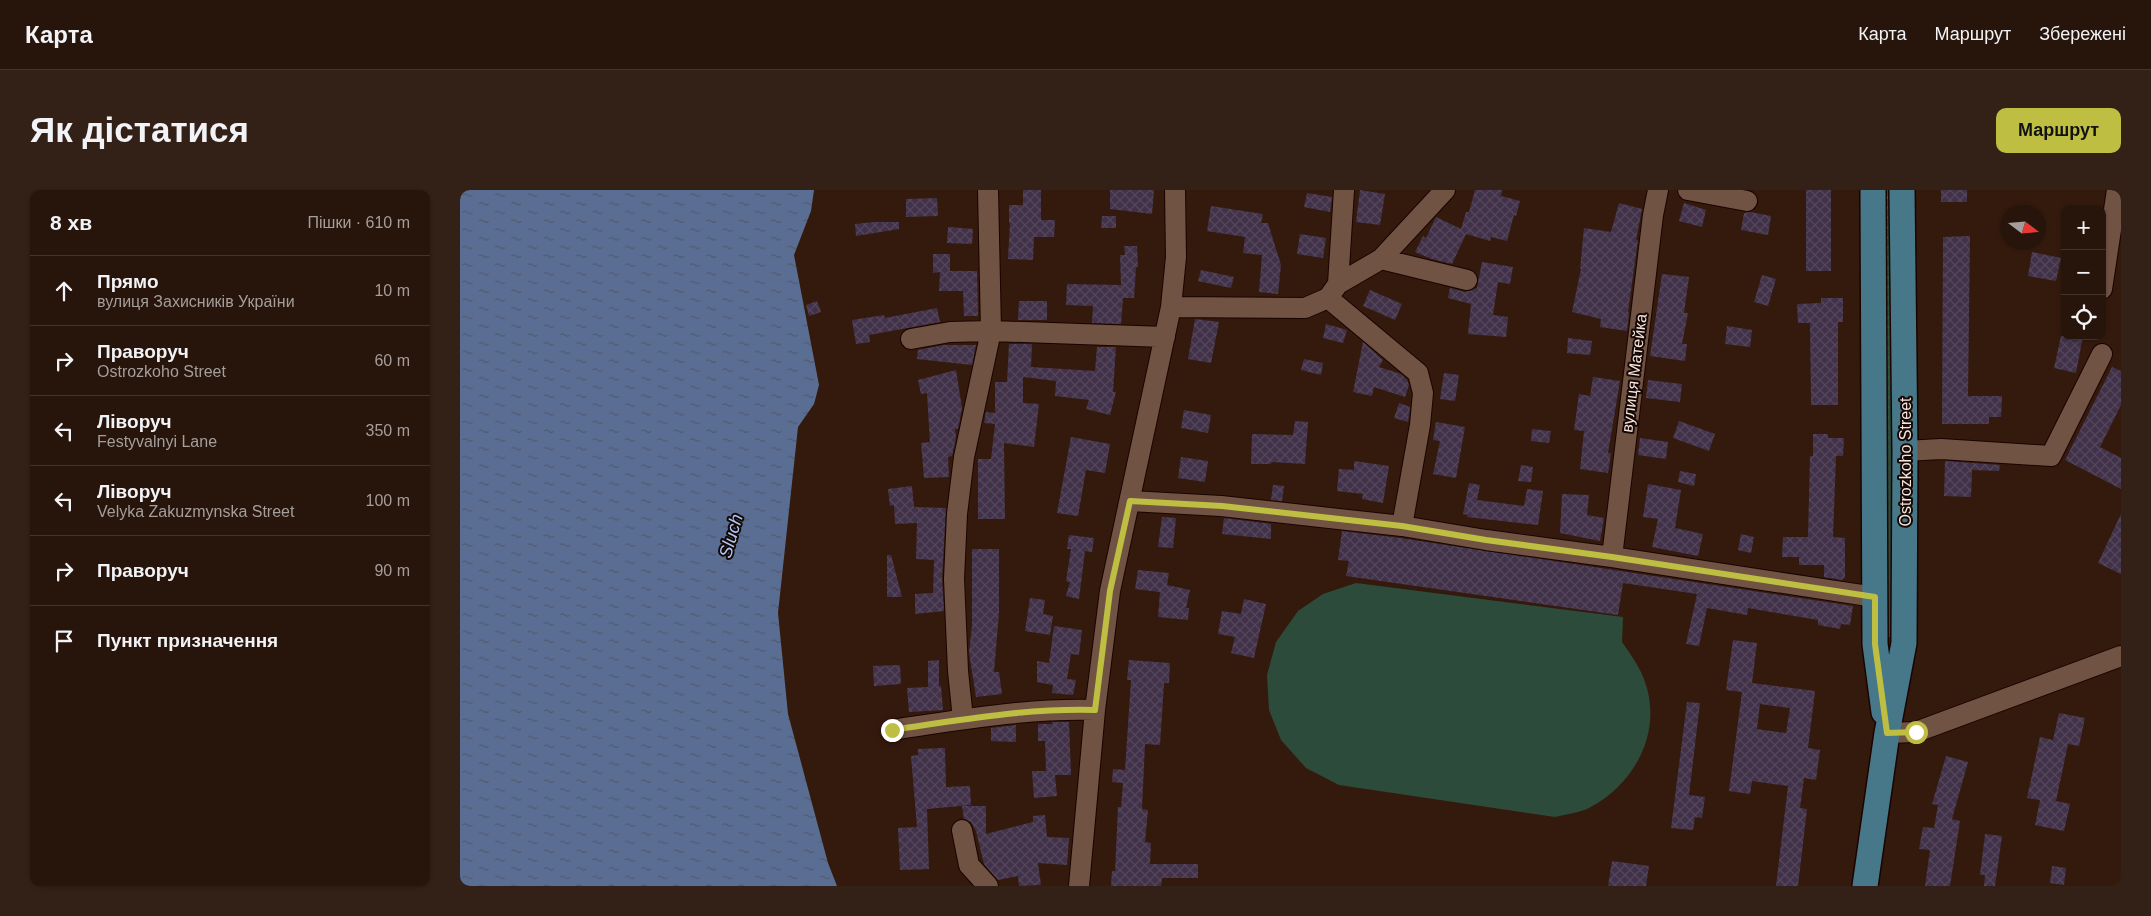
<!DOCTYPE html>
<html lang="uk">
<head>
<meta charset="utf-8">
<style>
  :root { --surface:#27140a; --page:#332118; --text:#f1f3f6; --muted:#a49e9c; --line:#43332b; --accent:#bebf42 }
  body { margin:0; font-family:Helvetica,sans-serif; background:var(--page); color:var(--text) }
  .controls { position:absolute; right:15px; top:15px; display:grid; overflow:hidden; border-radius:10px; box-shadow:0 1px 4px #0004 }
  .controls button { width:45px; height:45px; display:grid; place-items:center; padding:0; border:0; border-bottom:1px solid var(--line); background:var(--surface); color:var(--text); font:25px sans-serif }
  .compass { position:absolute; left:1541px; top:15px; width:45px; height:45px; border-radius:50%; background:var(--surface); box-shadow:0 1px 4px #0004; rotate:106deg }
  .stop { position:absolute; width:15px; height:15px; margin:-11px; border:4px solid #bebf42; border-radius:50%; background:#fff }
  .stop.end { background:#bebf42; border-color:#fff; box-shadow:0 1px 5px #0008 }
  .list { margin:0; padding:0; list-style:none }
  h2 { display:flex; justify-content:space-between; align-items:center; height:65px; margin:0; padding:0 20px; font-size:21px }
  h2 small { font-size:16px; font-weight:400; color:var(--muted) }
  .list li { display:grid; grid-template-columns:32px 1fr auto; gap:15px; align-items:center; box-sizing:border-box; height:70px; padding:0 20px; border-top:1px solid var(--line) }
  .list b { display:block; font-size:19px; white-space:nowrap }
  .list p { margin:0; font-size:16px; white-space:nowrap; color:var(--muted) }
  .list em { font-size:16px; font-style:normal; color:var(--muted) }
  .icon { flex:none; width:28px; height:28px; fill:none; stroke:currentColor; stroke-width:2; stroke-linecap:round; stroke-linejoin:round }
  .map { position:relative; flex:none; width:1661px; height:696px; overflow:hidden; border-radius:10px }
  header { display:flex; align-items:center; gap:30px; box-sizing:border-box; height:70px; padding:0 25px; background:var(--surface); border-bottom:1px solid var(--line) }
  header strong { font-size:24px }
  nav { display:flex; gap:28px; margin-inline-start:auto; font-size:18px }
  .intro { display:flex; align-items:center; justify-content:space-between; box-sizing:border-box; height:120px; padding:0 30px }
  h1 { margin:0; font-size:35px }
  .button { padding:12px 22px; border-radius:10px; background:var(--accent); color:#111; font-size:18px; font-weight:700 }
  main { display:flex; gap:30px; padding:0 30px }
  aside { flex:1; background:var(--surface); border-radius:10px; box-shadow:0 1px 4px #0004 }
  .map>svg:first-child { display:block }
</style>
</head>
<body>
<header>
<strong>Карта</strong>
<nav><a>Карта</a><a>Маршрут</a><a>Збережені</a></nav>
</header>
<div class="intro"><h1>Як дістатися</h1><a class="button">Маршрут</a></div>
<main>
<aside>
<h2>8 хв<small>Пішки · 610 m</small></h2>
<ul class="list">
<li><svg class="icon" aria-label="ahead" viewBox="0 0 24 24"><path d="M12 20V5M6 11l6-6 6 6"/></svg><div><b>Прямо</b><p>вулиця Захисників України</p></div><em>10 m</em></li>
<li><svg class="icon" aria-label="right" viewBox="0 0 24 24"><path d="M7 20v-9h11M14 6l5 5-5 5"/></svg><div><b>Праворуч</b><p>Ostrozkoho Street</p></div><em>60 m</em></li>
<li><svg class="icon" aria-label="left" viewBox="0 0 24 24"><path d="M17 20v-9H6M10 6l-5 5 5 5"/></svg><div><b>Ліворуч</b><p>Festyvalnyi Lane</p></div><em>350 m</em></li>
<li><svg class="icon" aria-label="left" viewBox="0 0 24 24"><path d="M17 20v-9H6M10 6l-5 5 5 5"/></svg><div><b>Ліворуч</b><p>Velyka Zakuzmynska Street</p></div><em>100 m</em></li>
<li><svg class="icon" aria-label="right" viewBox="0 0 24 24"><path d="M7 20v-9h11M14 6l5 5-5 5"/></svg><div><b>Праворуч</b></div><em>90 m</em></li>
<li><svg class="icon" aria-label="arrive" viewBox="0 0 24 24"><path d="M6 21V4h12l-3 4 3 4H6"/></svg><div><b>Пункт призначення</b></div></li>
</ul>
</aside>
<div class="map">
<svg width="1661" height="696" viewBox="0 0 1661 696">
  <defs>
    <pattern id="grass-dots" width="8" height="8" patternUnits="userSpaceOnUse" patternTransform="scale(1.25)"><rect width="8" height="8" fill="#2d4b3b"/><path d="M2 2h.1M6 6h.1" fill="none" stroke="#4c6557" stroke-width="1.8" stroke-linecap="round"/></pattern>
    <pattern id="water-ripples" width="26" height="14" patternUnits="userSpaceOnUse" patternTransform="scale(1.25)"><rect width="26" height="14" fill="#5a6e94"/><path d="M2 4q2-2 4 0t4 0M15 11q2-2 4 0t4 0" fill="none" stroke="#52596b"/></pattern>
    <pattern id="building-cross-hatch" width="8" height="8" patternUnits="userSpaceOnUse" patternTransform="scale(1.25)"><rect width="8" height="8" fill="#41324a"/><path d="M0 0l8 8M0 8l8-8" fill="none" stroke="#54465b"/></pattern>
  </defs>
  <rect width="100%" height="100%" fill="#341a0d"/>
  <path fill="url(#grass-dots)" d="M1420 0H1436L1441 447H1422Z"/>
  <path fill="#2d4b3b" d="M896 393 1163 427 1162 452C1171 465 1180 477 1185 492 1203 542 1174 595 1129 618 1119 623 1106 624 1095 627L879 595 846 578 821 550 809 520 807 485 816 452 838 421 863 404Z"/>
  <path fill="url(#water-ripples)" d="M0 0H354L351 21 334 65 359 195 354 214 338 237 318 423 328 524 368 673 377 696H0Z"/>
  <path fill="url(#building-cross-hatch)" fill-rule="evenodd" d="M563 0H581V30H595L594 47H574L573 70 548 69 550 33H549V15H563Z
    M650 0H694L692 24 650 19Z
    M900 0 925 4 920 35 896 32Z
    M1015 0H1042L1041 6 1060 11 1056 26 1054 25 1047 51 1031 47 1030 51 1006 44 992 74 972 69 955 62 963 46 966 48 976 27 1001 39 1006 22H1009Z
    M1346 0H1371V81H1346Z
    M1481 0H1507V12H1481Z
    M847 3 872 7 870 22 844 17Z
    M477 8 478 26 446 27V9Z
    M1159 13 1182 19 1176 50H1178L1168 122 1169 123 1167 141 1140 137 1141 129 1112 122 1121 79H1120L1124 38 1151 42Z
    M1224 13 1246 20 1242 37 1219 31Z
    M751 16 803 24 801 33H808L821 75 818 104 799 102 802 65 783 63 785 47 747 41Z
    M1290 22 1311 26 1308 45 1281 40 1284 23Z
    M642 26H656V38H641Z
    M414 32H439V39L396 46 395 34Z
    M488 37 513 39 512 54 487 53Z
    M840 44 866 48 863 68 837 64Z
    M1510 46 1508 206H1542L1541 227H1529V234H1482L1483 47Z
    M664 56H677L678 77H676L674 108H663L661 134 632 133 633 116 606 115 607 94 661 95 660 65H665Z
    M1572 62 1601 68 1596 91 1568 86Z
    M473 64H490V81H517L518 126H504L503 101H479L480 82 473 83Z
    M1022 72 1053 77 1050 94 1038 92 1033 125 1048 127 1046 147 1008 144 1011 114 988 108 990 98 1005 102 1017 98Z
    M741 80 774 87 771 98 738 91Z
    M1202 84 1229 87 1224 123H1228L1222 154H1227L1225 171 1190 166Z
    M1302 85 1316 89 1308 116 1294 112Z
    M910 100 942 114 935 130 903 116Z
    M1361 108H1383V132H1378V215H1351L1350 133H1338L1337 114 1361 113Z
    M357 111 361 122 349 126 346 115Z
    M559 111H587V130H558Z
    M477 118 480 132 409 145 410 152 396 154 392 130 424 125 425 128Z
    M735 129 759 132 751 173 728 169Z
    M866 134 887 140 883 153 863 148Z
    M1267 136 1292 140 1290 157 1265 154Z
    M1601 146H1623L1616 183 1594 178Z
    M1108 148 1132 151 1130 165 1107 163Z
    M903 152 923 170 919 177 941 184 947 190 949 195 945 207 914 197 912 206 893 202Z
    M549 154H572L571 177 635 181 637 157H656L653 202H656L650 225 626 219 629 210 595 206 596 191 563 187V213L579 214 574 257 544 253 545 329H518V269H531L535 234 524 233 526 222 535 223V192H547Z
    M484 155H516L512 175 457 169 458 160Z
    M844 169 863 173 861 185 841 180Z
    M1652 177 1661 181V215L1640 257 1661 268V299L1605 270Z
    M496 180 502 218 498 239H495L496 248 492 266 488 267 489 287 464 288 461 253 470 252 467 203 461 204 458 190Z
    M984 183 999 185 995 211 980 209Z
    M1133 187 1160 191 1148 263H1151L1148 283 1120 279 1124 241 1114 240 1119 204 1130 206Z
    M1188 190 1222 194 1220 212 1186 208Z
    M939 213 950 217 948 232 934 228Z
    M724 220 751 225 748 243 721 238Z
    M835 231 848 232 845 274 811 272V274H791L792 244 833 245Z
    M1219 231 1255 244 1249 261 1213 248Z
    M976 232 1005 237 996 288 973 284 980 251 973 250Z
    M1072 239 1091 241 1089 253 1071 251Z
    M1353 244H1368V248H1384L1383 266H1376L1373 347 1385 348V387L1382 390 1364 387V375H1339V367H1322L1323 347H1348L1350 266H1353Z
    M611 247 650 254 645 283 626 280 618 326 597 323Z
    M1180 248 1208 252 1206 269 1178 265Z
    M721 267 748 271 745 292 718 288Z
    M894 271 929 276 923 313 902 309 903 304 877 301 879 279 894 280Z
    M1485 271 1540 275 1539 281 1512 280 1511 307 1484 306Z
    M1061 275 1073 277 1071 292 1058 291Z
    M1220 281 1236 284 1234 296 1218 292Z
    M1009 293 1020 295 1017 310 1064 316 1067 299 1083 301 1078 335 1007 327 1008 325 1003 324Z
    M1188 294 1221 300 1215 338 1243 344 1238 366 1192 357 1198 329 1183 327Z
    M813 295 824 296 822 311 811 310Z
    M452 296 454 317 486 318 482 388 484 421 455 424V404L473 403 474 370 456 369 457 333 435 334 434 315 430 316 428 299Z
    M1102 304 1129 305 1127 325 1144 328 1140 351 1100 343Z
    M1661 324V384L1638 373Z
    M702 327 716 328 713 358 698 357Z
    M764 328 811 334V349L762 344Z
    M882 341 940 348 1393 416 1390 435 1381 434 1380 439 1358 435V430L1288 418 1287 425 1247 418 1239 456 1226 454 1237 404 1163 393 1158 425 886 386 889 371 878 370Z
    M1281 344 1294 347 1291 363 1278 360Z
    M609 345 634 348 632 362 625 361 619 409 606 406 610 392 606 391 611 359H607Z
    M512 359H539V423L534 482H539L542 504 516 507 509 462 512 436Z
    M427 365H431L442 407H427Z
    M678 380 709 383 707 395 730 400 726 418H729L728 430 698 427 700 402 675 399Z
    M570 408 585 410 583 424 593 426 590 445 565 441Z
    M784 409 806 414 794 468 771 463 775 447 758 444 762 421 781 424Z
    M594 436 622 440 619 465 611 464 607 489 616 490 613 505 592 503 593 495 577 492V471L589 473Z
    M1273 450 1297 453 1292 493 1355 501 1348 558 1360 560 1356 590 1344 588 1340 618 1347 619 1338 696H1316L1328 596 1292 591 1290 604 1269 601 1282 502 1266 500ZM1300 514 1330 518 1326 543 1297 539Z
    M479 470V496H481L483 520 449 522 447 498 468 497V471Z
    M669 470 710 473 709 493H704L700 555 685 554 682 619 688 620 685 652 691 653 690 674H738V688H702L701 696H651L652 681H655L658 617H661L663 593 652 592 653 579 665 580 671 490H667Z
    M440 475 441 494 414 496 413 476Z
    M1227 512 1240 513 1229 605 1245 607 1242 628 1235 627 1233 640 1211 638Z
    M1599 523 1625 528 1619 556 1608 554 1596 611 1610 614 1604 641 1575 635 1580 610 1567 608 1580 547 1593 550Z
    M592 532H609L611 585H595L597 606 574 608 572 581H586L585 551H578V534H593Z
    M556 535V552L531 551V538Z
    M485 558 486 597 510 596 511 615 467 619 469 679 440 680 438 638 457 637 451 566 458 565V559Z
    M1486 566 1508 572 1492 629 1500 631 1490 696H1465L1470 660 1459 659 1463 637 1474 638 1478 615 1472 614Z
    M502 616H526V644L573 632V626L585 625 587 647 609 648 607 675 578 673 581 695 559 696 558 686 538 690 524 674 516 641 511 632 504 629Z
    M1525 644 1542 646 1535 696H1524L1525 685H1520Z
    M1152 671 1189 676 1186 696H1148Z
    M1592 676 1606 678 1604 695 1590 693Z"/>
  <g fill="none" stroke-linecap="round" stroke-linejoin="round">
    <defs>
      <path id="minor" d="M985 0 921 69 1007 90
        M1228 0 1287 11
        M878 94 921 69
        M1642 99 1657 0
        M868 108 958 183 963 203 960 235 942 336
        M711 117 845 118 868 108 878 94 884 0
        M451 149 490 142 531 141 705 147
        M1445 261 1481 259 1591 266 1642 164
        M670 311 761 316 942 336 1026 350 1152 367 1415 407
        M1152 367 1193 25 1198 0
        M503 529 498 481 494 389 497 324 504 267 531 141 528 0
        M432 540C499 530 567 518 635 520
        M1427 543 1456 542 1661 466
        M502 640 509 675 528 696
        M619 696 635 520 650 401 711 117 716 67 715 0"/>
      <path id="major" d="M1413 0 1415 454 1424 522
        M1405 696 1427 543 1444 453 1445 261 1442 0"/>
    </defs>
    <use href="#minor" stroke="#1a0400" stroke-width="22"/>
    <use href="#major" stroke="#1a0400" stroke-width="28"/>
    <use href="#minor" stroke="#715344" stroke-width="20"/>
    <use href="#major" stroke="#46788a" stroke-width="25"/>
  </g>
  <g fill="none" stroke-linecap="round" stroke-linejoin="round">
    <path stroke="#bebf42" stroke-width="6" d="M432 540C499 530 567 518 635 520L650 401 670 311 762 316 942 336 1026 350 1152 367 1415 407V454L1427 543 1456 542"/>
  </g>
  <g text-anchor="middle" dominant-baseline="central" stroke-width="4" stroke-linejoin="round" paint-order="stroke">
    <g font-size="16" fill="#f7e4dc" stroke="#130804">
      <text transform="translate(1174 183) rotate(-83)">вулиця Матейка</text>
      <text transform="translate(1445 272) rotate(-90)">Ostrozkoho Street</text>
    </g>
    <g font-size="18" font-style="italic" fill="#aec8f9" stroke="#130804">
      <text transform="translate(271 346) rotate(-74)">Sluch</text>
    </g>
  </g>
</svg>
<div class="controls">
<button>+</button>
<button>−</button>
<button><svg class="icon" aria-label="locate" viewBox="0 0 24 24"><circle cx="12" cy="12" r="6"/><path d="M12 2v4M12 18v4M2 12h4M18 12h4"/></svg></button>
</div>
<svg class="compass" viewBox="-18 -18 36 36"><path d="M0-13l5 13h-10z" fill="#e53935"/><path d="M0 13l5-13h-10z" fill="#a49e9c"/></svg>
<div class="stop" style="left:1456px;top:542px"></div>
<div class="stop end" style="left:432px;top:540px"></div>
</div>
</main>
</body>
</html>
